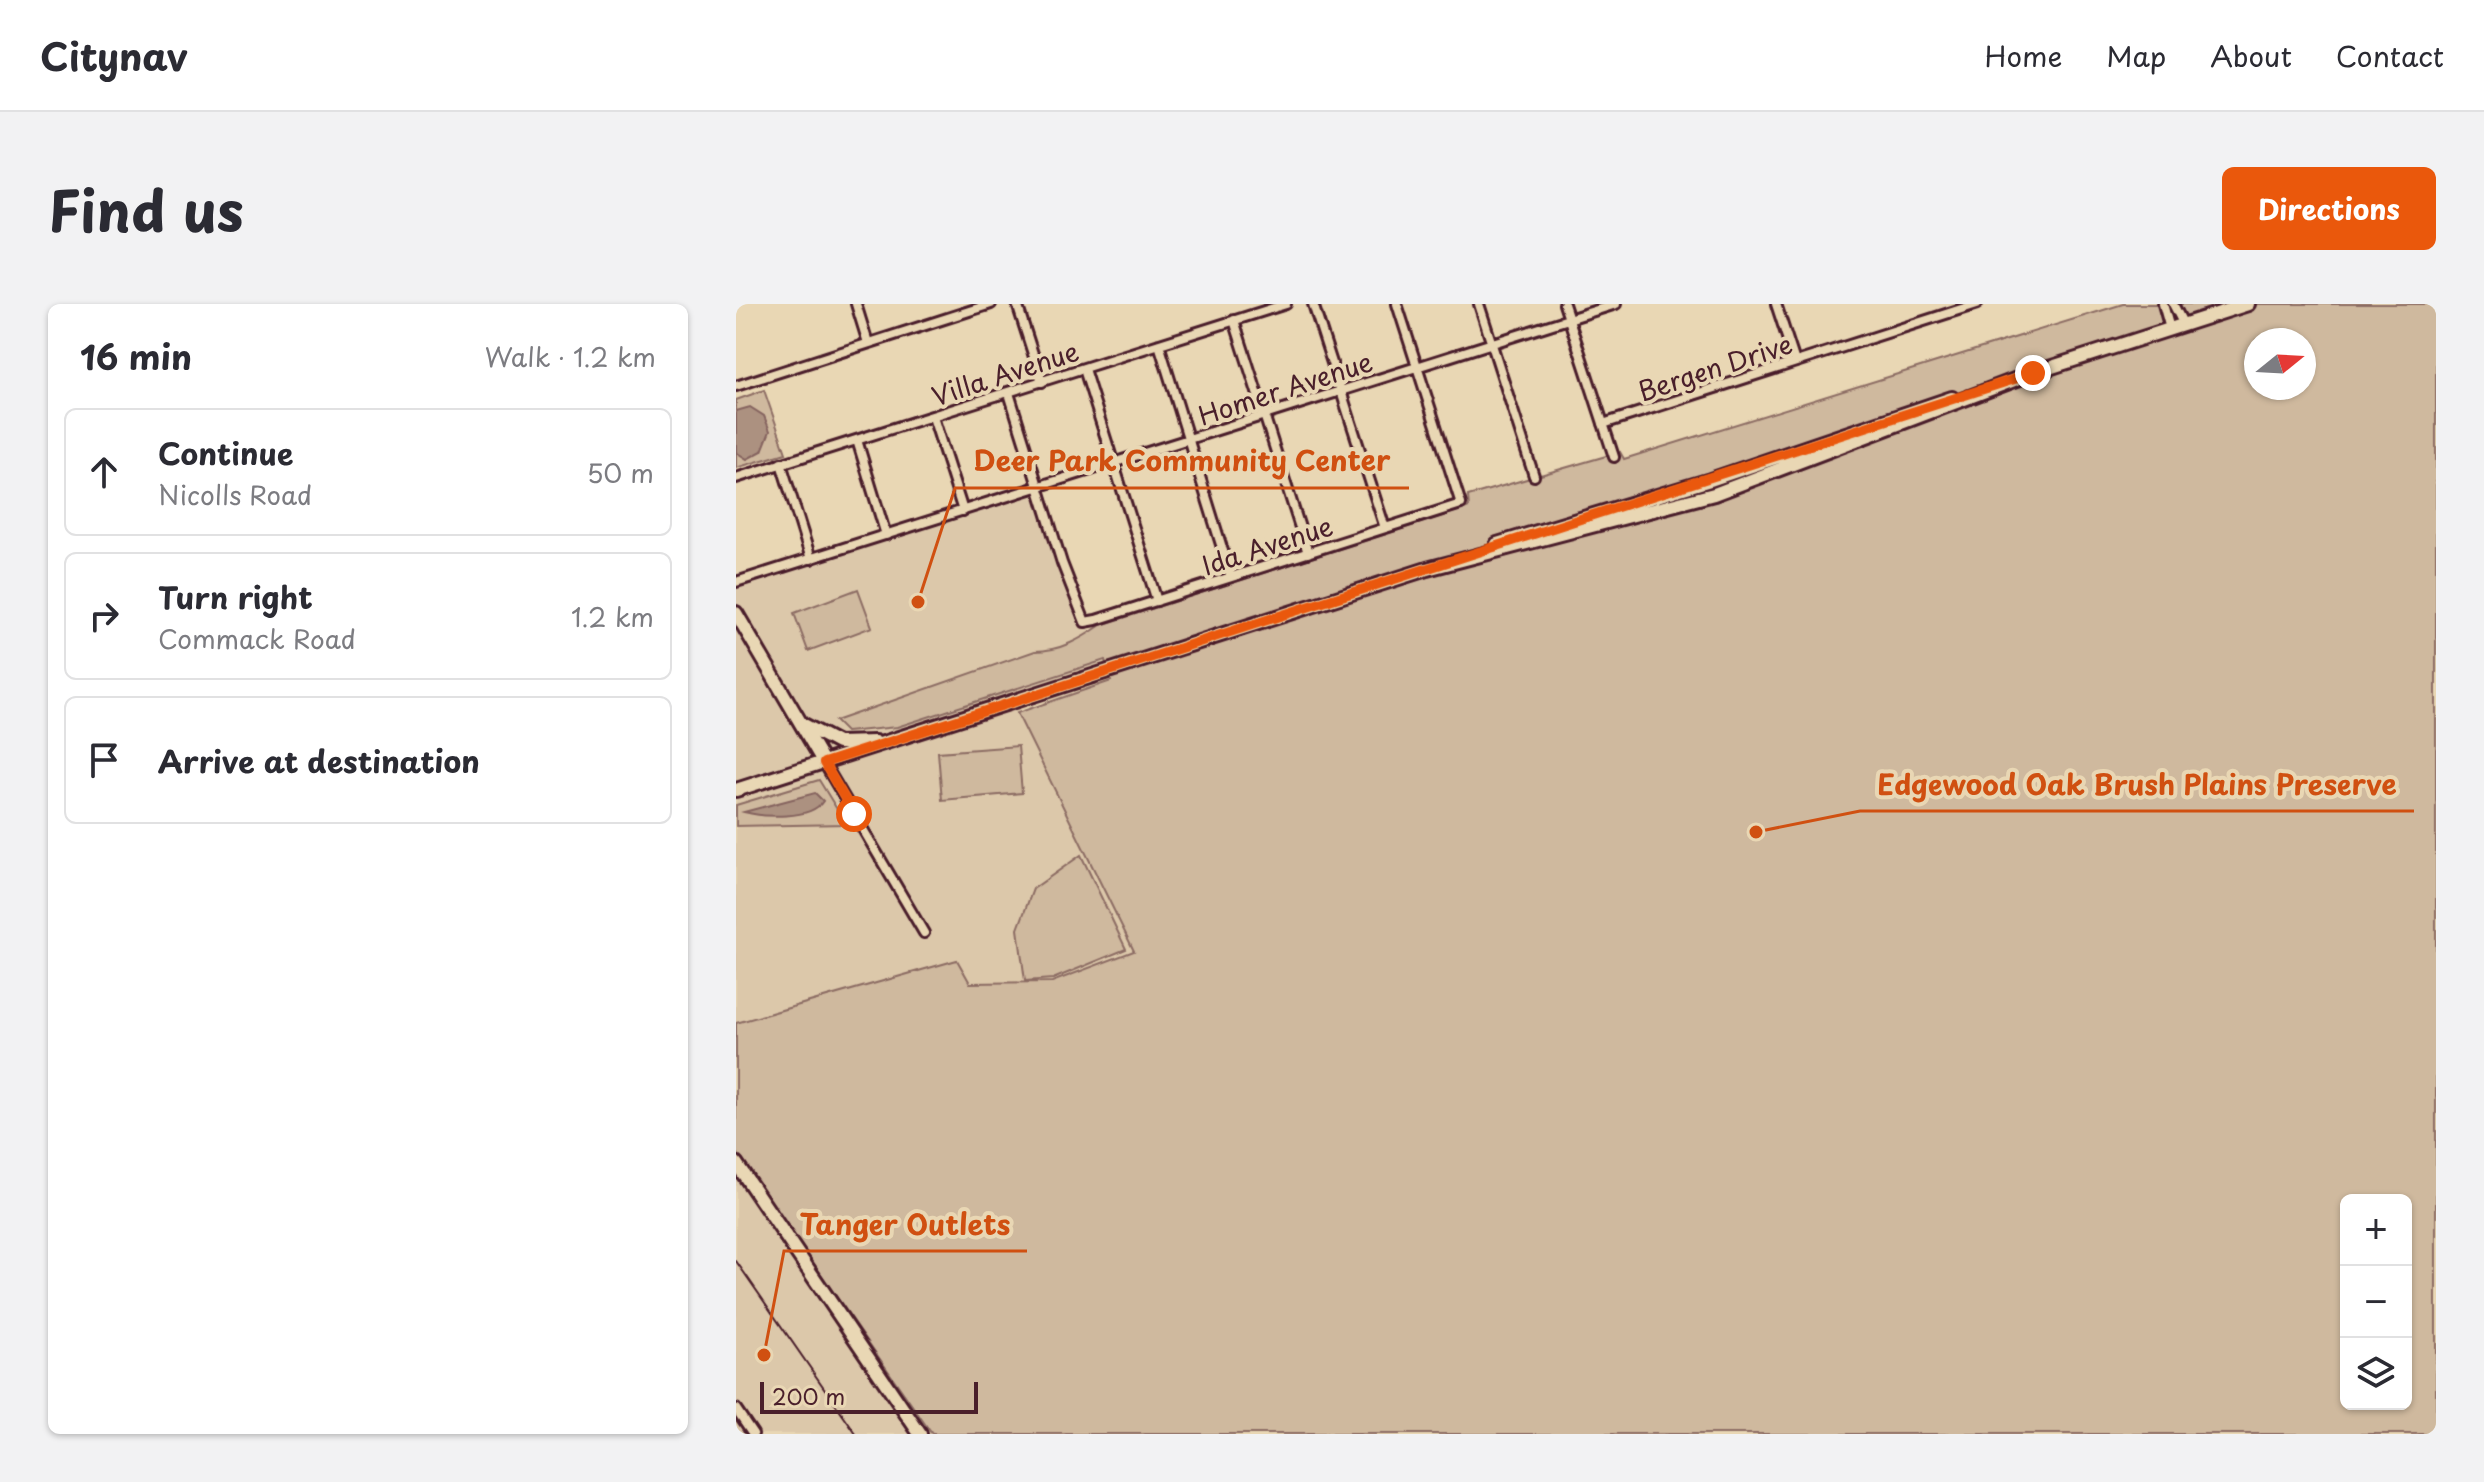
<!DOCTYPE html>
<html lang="en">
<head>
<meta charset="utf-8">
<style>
  :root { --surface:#fff; --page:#f2f2f3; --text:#2b2b33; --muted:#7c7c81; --line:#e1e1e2; --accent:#ea580c }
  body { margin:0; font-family:"Playpen Sans",sans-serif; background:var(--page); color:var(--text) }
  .controls { position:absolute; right:24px; bottom:24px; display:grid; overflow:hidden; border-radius:12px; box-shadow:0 2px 6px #0004 }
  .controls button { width:72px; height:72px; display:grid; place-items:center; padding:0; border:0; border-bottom:2px solid var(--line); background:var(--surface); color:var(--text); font:40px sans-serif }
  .compass { position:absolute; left:1508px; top:24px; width:72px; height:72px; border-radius:50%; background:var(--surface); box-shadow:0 2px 6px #0004; rotate:72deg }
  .scale { position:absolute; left:24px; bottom:20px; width:218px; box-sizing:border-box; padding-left:8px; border:4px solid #4a1f2b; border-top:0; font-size:22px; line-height:28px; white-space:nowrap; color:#4a1f2b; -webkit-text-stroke:6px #e9d7b4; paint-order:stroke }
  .stop { position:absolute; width:24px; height:24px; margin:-18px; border:6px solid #ea580c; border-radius:50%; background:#fff }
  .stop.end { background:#ea580c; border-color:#fff; box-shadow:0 2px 8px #0008 }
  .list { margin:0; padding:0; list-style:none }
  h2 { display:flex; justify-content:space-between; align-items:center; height:104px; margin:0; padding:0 32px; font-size:34px }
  h2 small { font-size:26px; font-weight:400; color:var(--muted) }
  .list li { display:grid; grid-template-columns:52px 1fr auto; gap:24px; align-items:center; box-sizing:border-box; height:128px; margin:0 16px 16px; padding:0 16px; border:2px solid var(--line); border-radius:12px }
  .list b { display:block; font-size:30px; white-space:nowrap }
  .list p { margin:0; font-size:26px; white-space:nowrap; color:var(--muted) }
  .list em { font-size:26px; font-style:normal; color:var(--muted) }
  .icon { flex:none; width:44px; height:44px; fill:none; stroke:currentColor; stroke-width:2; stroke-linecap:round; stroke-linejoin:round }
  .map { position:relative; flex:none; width:1700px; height:1130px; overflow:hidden; border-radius:12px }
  header { display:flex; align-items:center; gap:48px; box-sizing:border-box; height:112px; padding:0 40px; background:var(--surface); border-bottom:2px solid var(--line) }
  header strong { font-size:38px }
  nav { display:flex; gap:44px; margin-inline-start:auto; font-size:28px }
  .intro { display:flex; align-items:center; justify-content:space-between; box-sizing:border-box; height:192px; padding:0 48px }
  h1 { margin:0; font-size:56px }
  .button { padding:20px 36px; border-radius:12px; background:var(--accent); color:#fff; font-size:28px; font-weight:700 }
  main { display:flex; gap:48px; padding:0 48px }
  aside { flex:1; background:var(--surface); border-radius:12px; box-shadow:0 2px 6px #0004 }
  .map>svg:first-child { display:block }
</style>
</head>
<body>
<header>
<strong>Citynav</strong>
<nav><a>Home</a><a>Map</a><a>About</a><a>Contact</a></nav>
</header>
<div class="intro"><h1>Find us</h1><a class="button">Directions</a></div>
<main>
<aside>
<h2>16 min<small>Walk · 1.2 km</small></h2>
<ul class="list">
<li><svg class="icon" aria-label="ahead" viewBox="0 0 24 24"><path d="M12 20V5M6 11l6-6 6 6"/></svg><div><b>Continue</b><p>Nicolls Road</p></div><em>50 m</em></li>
<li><svg class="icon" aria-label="right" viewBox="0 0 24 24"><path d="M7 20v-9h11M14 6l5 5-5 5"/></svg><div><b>Turn right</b><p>Commack Road</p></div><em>1.2 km</em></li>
<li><svg class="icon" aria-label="arrive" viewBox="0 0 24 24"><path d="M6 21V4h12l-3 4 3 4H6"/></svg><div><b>Arrive at destination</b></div></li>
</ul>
</aside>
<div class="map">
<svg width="1700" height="1130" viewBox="0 0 1700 1130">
  <rect width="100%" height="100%" fill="#e9d7b4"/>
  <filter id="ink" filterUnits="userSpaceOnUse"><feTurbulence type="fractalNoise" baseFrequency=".0125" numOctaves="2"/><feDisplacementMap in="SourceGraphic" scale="16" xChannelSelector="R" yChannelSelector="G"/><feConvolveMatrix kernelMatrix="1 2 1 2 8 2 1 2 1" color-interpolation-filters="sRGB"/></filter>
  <g filter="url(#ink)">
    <path fill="#dcc8aa" d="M302 183 347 323 354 325 370 373 278 403 399 648 316 677 234 679 221 656 0 719V278Z
      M0 850 192 1130H0Z"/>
    <path fill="#cfb99e" stroke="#8c6c64" stroke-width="2" fill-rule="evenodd" d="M1387 0H1700V1130H196L0 848V719L221 656 234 679 316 678 398 647 281 409 375 377 369 356 161 423 110 428 99 417 299 347C324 347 345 335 365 321L725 206 733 203 732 192 884 148 888 155ZM1520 36H1568V84H1520ZM1610 896H1670V1100H1610Z
      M28 86 50 149 0 164V96Z
      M122 285 136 323 72 347 58 309Z
      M282 442 286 489 206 496 202 448Z
      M83 476 110 520 0 522V501Z
      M345 551 390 645 317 675 289 677 282 625 297 585Z"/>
    <path fill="#ac9180" stroke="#85635e" stroke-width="2" d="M14 103 28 112 34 127 26 147 11 155 0 148V107Z
      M79 489 87 497C75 516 28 513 8 508Z"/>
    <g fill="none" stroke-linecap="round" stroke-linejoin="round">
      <defs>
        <path id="street" d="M120 0 132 39
          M281 0 306 78
          M577 0 649 224
          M743 0 798 172
          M828 0 878 153
          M1040 0 1059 58
          M1427 0 1434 25
          M1437 0 1448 21
          M498 16 572 249
          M423 40 495 273
          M348 65 421 297
          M0 82 255 0
          M273 89 326 259 349 318 360 316 725 200 661 0
          M197 113 227 207
          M867 120 1241 0
          M121 136 150 231
          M45 159 75 255
          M0 174 550 0
          M0 278 880 0
          M88 459 188 629
          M0 1105 17 1130"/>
        <path id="secondary" d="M0 309 88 459
          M0 859 184 1130"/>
        <path id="primary" d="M1291 71 1512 0
          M761 240 974 176 1216 94
          M66 420 102 439 139 438
          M0 486 691 265 978 190 1297 69"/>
      </defs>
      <use href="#street" stroke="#4a1f2b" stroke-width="14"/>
      <use href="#secondary" stroke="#4a1f2b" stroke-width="18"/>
      <use href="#primary" stroke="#4a1f2b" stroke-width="18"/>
      <use href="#street" stroke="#e9d7b4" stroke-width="8"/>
      <use href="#secondary" stroke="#e9d7b4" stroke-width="12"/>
      <use href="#primary" stroke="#e9d7b4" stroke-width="12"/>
      <path stroke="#4a1f2b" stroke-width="2" d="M0 957 120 1130"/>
    </g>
  </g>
  <g fill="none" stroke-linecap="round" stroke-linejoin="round" filter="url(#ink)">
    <path stroke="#ea580c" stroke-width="10" d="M118 510 88 459 1297 69"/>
  </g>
  <g text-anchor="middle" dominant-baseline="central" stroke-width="8" stroke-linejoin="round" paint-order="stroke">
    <g font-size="26" fill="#4a1f2b" stroke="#e9d7b4">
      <text transform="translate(979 63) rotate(-18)">Bergen Drive</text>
      <text transform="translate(269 69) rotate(-18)">Villa Avenue</text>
      <text transform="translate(549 84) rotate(-18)">Homer Avenue</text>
      <text transform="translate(531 241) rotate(-18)">Ida Avenue</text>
    </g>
  </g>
  <path fill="none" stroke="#d05011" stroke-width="3" d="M182 298L219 184H673M1020 528L1124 507H1678M28 1051L48 947H291"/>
  <g fill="#d05011" stroke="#e9d7b4" stroke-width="3">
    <circle cx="182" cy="298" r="8"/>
    <circle cx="1020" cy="528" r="8"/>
    <circle cx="28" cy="1051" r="8"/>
  </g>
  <g font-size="28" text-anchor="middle" font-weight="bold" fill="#d05011" stroke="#e9d7b4" stroke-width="8" stroke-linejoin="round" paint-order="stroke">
    <text x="446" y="167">Deer Park Community Center</text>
    <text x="1401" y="491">Edgewood Oak Brush Plains Preserve</text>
    <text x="169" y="931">Tanger Outlets</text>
  </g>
</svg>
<div class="controls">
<button>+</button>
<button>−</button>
<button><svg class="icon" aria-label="layers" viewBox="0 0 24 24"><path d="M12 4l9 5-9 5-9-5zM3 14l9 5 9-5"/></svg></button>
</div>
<svg class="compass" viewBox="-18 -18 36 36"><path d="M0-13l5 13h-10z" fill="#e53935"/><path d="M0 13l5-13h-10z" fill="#7c7c81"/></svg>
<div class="scale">200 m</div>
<div class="stop" style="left:118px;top:510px"></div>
<div class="stop end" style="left:1297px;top:69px"></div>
</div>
</main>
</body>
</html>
